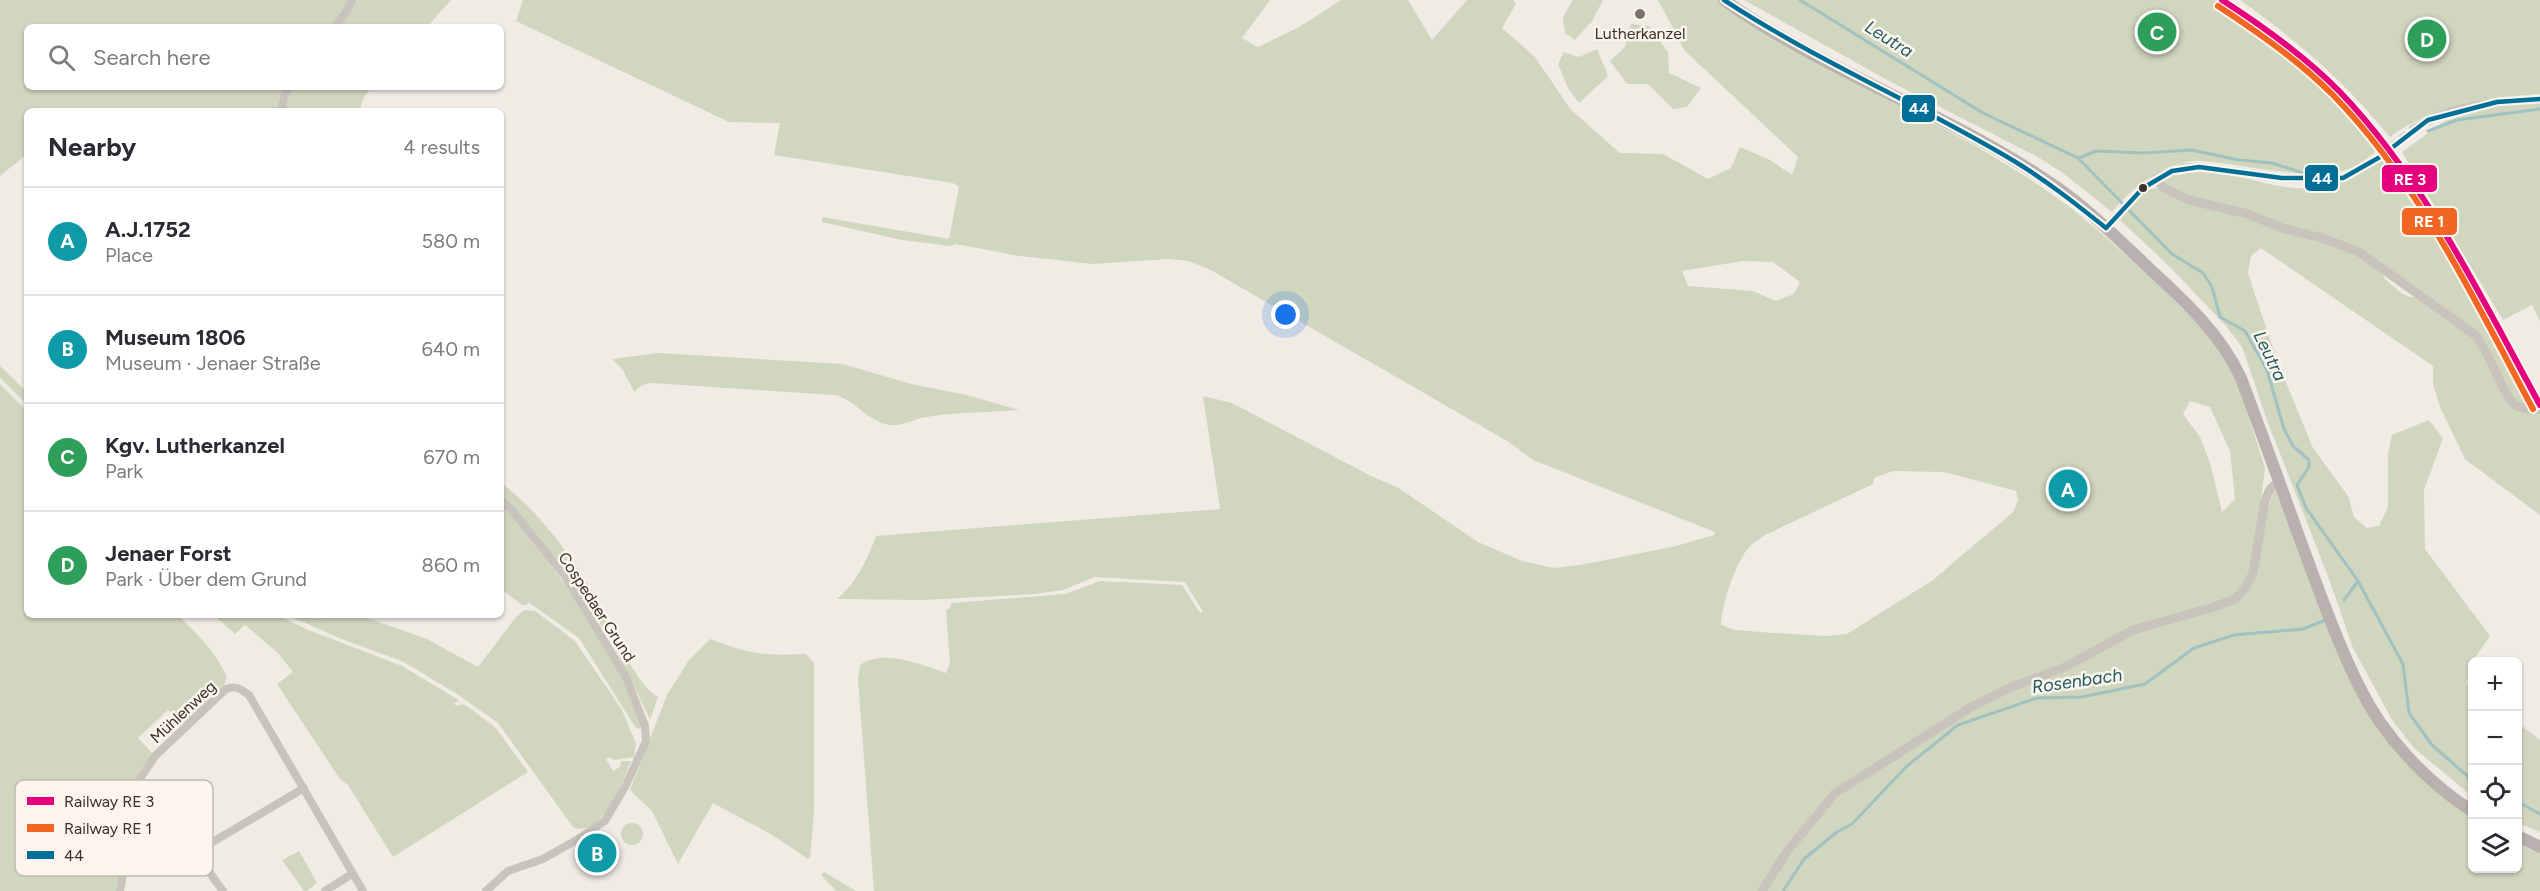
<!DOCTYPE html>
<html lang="en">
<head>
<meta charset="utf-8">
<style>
  :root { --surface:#fff; --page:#f2f2f3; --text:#2b2b33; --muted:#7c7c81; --line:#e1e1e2; --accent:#2563eb }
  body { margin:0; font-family:Figtree,sans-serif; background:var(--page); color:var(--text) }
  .controls { position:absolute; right:18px; bottom:18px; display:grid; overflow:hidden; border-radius:9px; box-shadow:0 2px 4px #0004 }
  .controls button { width:54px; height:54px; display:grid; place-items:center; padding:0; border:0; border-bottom:2px solid var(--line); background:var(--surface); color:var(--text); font:30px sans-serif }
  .you { position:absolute; left:1286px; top:315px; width:21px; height:21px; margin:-15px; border:4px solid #fff; border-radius:50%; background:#1a73e8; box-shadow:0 0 0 9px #1a73e833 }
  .badge { display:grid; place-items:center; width:39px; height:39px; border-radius:50%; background:var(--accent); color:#fff; font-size:20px; font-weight:700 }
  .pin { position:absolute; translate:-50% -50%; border:3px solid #fff; box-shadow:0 2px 6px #0006 }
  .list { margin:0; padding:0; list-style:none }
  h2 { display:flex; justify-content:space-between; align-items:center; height:78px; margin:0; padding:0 24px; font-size:26px }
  h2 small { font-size:20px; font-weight:400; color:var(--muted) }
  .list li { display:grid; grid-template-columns:39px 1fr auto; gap:18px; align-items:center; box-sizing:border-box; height:108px; padding:0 24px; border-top:2px solid var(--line) }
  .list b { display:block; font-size:22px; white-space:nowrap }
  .list p { margin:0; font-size:20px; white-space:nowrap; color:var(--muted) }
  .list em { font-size:20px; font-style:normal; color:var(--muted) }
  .icon { flex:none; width:33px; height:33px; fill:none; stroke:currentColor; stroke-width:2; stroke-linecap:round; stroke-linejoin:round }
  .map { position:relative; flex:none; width:2540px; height:891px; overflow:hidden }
  .search { position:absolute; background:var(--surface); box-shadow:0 2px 4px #0004; left:24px; top:24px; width:480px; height:66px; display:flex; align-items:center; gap:15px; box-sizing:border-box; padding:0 21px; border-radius:9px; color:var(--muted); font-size:22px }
  .panel { position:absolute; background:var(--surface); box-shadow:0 2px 4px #0004; left:24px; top:108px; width:480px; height:510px; border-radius:9px }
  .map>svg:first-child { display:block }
</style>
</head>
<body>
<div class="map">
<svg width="2540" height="891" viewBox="0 0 2540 891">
  <rect width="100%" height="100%" fill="#f0ebe5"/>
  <path fill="#d1d6bf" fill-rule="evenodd" d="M0 0H349L345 10 331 27H27V87H286L280 96 277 111H27V154L0 176Z
    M356 0H451L427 27H339L351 12Z
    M523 0H1270L1242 38 1258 47 1299 27 1341 0H1408L1432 40 1467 0H1514L1516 4 1502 28 1535 57 1571 110 1620 153 1663 154 1708 179 1731 168 1740 147 1770 160 1792 175 1798 157 1685 51 1658 0H1719L1746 22 1974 145 2028 178 2067 205 2101 233 2161 287 2206 332 2237 380 2265 468 2256 539 2258 567 2268 508 2274 491H2276L2317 595 2379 725 2472 816V868H2518V842L2540 853V891H874L858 679 860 665C884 648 921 665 946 673L950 664 946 610 949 609 952 603 1065 594 1100 581 1182 585 1200 613 1203 612 1185 582 1095 577 1063 590 1035 594 922 600 837 599C856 584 868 558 876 536L1220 509 1203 396 1232 403 1371 476 1397 487 1478 542 1522 561 1554 568 1586 564 1676 546 1714 535 1715 532 1533 460 1509 442 1209 269 1188 261 1168 259 1093 264 1020 256 956 244 951 246 902 240 822 222V217L949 239 959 187 953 183 774 155 780 123 729 122 516 21ZM1743 261 1773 262 1800 282 1794 294 1776 301 1753 291 1688 286 1682 271ZM2190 401 2210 407 2230 451 2235 499 2222 512 2210 463 2200 437 2183 414ZM1893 471 1944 472 2016 491 2018 500 2013 512 1933 580 1847 634 1826 636 1774 633 1735 630 1721 625C1722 604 1735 562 1750 546 1754 542 1760 539 1765 535L1873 484 1874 478Z
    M1573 0H1603L1592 21 1575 40 1565 33 1563 17Z
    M1744 0H2215C2280 40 2333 89 2381 147 2369 157 2357 167 2342 171 2317 179 2255 168 2228 164 2214 162 2195 159 2182 163 2152 172 2131 189 2112 212L2063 173 2036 156 1889 81Z
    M2240 0H2540V94C2487 98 2433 105 2390 137 2344 81 2299 42 2240 0Z
    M1631 24 1649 26 1668 52 1669 73 1701 88 1687 107 1673 109 1648 84H1627L1610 61 1625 47Z
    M1597 49 1608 76 1579 103 1568 88 1558 64 1564 52 1579 57Z
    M293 87H372L364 97 359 111H285L286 103Z
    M2540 104V321L2532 305 2503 320 2402 152 2445 121 2496 106Z
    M2387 155 2400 173 2536 405 2523 406 2513 399 2488 348 2368 255 2196 200 2163 183 2165 179C2221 158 2263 193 2316 188 2343 186 2365 169 2387 155Z
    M2158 188 2348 249 2379 268 2385 279 2401 293 2410 297H2418L2473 335 2505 396 2540 413V515L2465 459 2440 407 2433 384V366L2261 248 2251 256 2248 273 2256 298 2280 368 2313 448 2348 496 2354 517 2367 528 2379 526 2388 507V454L2392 435 2429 420 2443 438 2424 490 2425 549 2490 636 2472 662 2466 684 2472 689V796L2414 748 2392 720 2353 648 2329 579 2267 420 2242 347 2226 326 2168 265 2120 220C2128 207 2142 188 2158 188Z
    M659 353 843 364 911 384 967 395 1019 410C987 413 952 412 921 418 911 421 901 426 890 425 867 422 854 398 834 395L652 383 642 385 634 392 623 370 612 359Z
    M0 366 27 392V405L0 378Z
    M0 384 27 411V615H178C196 633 218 654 227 678L224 685 184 724 168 710 138 738 153 754 138 774 117 891H0Z
    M501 483C536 509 565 548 588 584 605 610 633 684 658 697L650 720C630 674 596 611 565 572 544 546 522 522 501 498Z
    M501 505C514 515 524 531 534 544 578 598 621 660 642 727L640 729 636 728 579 638 528 602 527 605H522L501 589Z
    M524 610 535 611 575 641 622 710 636 744 634 757 614 760 609 757 606 759 613 771 620 767 621 761H631C623 781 602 840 573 827L498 723 457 694 404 662 339 638 287 615H309L319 619 332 615H359L427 639 478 667 516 617Z
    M214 615H277L306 629 402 666 457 699 459 701 454 703 456 706 464 704 495 727 528 772 393 857 348 785 340 779 277 684 293 672 278 653 245 625 235 634Z
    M710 639C748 654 765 656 806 654L814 663V811L810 857 808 859 774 836 713 803 678 864 652 811 630 790 667 695 689 660Z
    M2518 723 2540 740V832L2518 823Z
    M621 834a11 11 0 1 1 22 0a11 11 0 1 1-22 0Z
    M299 851 317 883 307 891H304L282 860Z
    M824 872 856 891H836L821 875Z"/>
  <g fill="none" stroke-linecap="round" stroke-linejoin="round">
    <path stroke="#a1c2c1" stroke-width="3" d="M1800 0 1983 113 2078 158 2172 254 2203 273 2212 287 2220 317 2245 331 2267 370 2284 429 2293 446 2309 460V467L2297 485 2306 508 2358 581 2403 664 2409 713 2432 745 2472 780
      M2428 131 2457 120 2540 109
      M2079 158 2096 151 2144 153 2191 150 2239 160 2272 163 2306 174
      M2344 600 2358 581
      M2518 802 2540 814
      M1783 891 1804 859 1837 832 1852 824 1907 766 1958 725 2037 698 2082 697 2145 684 2194 648 2234 635 2303 629 2323 621"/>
    <path stroke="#ccc6c0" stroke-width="9" stroke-dasharray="9 4.5" stroke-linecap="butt" d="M2380 157 2414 129"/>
    <path stroke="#c9c3be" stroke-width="8" d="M335 27 347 11 352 0
      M281 111 284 97 289 87
      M120 891 141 777 156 755 226 689C236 685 241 689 249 695L363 891
      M223 891C214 878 198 862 206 846L304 788
      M325 891 352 874
      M486 891 508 871 543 859 578 839 605 821 626 785 646 741 645 726 626 677 565 576 510 508 501 501"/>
    <path stroke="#c9c3be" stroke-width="9" d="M2414 129C2449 105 2498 102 2540 99
      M2155 179 2164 188 2189 200 2248 214 2282 228 2322 238 2359 252 2474 334C2490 351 2503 398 2517 406 2524 410 2532 409 2540 409
      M2106 228 2143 188 2161 176 2183 168 2199 167 2282 178H2343L2380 157
      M1762 891 1786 853 1834 794 1973 706 2011 687 2063 668 2133 630 2214 607 2235 599 2246 587 2253 573 2265 501 2270 489 2279 481"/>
    <path stroke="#b8b1ad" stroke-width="12" d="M1724 0C1825 72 1946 112 2049 182 2087 207 2119 240 2152 271 2187 303 2221 335 2241 378 2262 434 2282 489 2302 545 2320 593 2337 642 2360 688 2383 736 2428 783 2472 811
      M2518 836 2540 847"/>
    <defs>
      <path id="bus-1" d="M1724 0C1817 61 1919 104 2014 161 2047 181 2076 204 2106 228
        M2106 228 2143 188 2172 171 2199 167 2282 178H2343L2380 157 2428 120 2497 102 2540 99"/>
    </defs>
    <use href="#bus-1" stroke="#fbf5ee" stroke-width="9"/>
    <use href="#bus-1" stroke="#006f98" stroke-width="4.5"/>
    <defs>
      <path id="rail-1" d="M2222 0C2264 27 2305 56 2340 92 2426 182 2481 297 2540 405"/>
      <path id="rail-2" d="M2218 6C2259 33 2299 61 2333 95 2420 184 2475 301 2533 409"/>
    </defs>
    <use href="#rail-1" stroke="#fbf5ee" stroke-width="10"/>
    <use href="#rail-2" stroke="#fbf5ee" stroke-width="10"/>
    <use href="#rail-1" stroke="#e5007d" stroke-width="6"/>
    <use href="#rail-2" stroke="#f26522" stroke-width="6"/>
  </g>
  <circle fill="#7a716c" stroke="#fbf5ee" stroke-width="2" cx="1640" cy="14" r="6"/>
  <circle fill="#3b302b" stroke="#fbf5ee" stroke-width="2" cx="2143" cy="188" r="5"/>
  <g text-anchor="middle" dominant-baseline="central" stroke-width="5" stroke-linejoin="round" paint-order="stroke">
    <g font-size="16" fill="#3b302b" stroke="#fbf5ee">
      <text x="1640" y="33">Lutherkanzel</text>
    </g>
    <g font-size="16" fill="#3b302b" stroke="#fbf5ee">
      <text transform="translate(597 607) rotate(57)">Cospedaer Grund</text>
      <text transform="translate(183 712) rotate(-43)">Mühlenweg</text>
    </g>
    <g font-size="18" font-style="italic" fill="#1f5a5e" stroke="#fbf5ee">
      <text transform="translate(1889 39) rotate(32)">Leutra</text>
      <text transform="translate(2270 356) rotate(64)">Leutra</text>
      <text transform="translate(2077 681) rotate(-8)">Rosenbach</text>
    </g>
  </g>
  <rect x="15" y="780" width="198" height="96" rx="9" fill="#fbf5ee" stroke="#c1bab4" stroke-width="1.5"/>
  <rect x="27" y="797" width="27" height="8" fill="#e5007d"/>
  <rect x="27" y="824" width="27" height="8" fill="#f26522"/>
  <rect x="27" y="851" width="27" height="8" fill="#006f98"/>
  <g font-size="16" fill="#3b302b">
    <text x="64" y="807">Railway RE 3</text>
    <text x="64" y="834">Railway RE 1</text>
    <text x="64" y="861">44</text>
  </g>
  <g stroke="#fbf5ee" stroke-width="2">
    <rect x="1901" y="94" width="35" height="29" rx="6" fill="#006f98"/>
    <rect x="2304" y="164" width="35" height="28" rx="6" fill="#006f98"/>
    <rect x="2381" y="164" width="57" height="29" rx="6" fill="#e5007d"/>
    <rect x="2401" y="207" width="57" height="29" rx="6" fill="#f26522"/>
  </g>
  <g font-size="16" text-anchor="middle" font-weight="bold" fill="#fff">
    <text x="1919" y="114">44</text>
    <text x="2322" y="184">44</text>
    <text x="2410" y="185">RE 3</text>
    <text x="2429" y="227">RE 1</text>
  </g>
</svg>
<div class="controls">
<button>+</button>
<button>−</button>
<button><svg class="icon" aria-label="locate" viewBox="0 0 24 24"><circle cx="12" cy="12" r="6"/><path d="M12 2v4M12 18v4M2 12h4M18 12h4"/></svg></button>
<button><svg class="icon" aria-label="layers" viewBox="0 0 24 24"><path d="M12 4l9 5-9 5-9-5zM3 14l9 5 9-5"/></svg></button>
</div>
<div class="you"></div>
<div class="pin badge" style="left:2068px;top:489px;background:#0f9aa8">A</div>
<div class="pin badge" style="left:597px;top:853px;background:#0f9aa8">B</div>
<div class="pin badge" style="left:2157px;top:32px;background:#2e9e5b">C</div>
<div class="pin badge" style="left:2427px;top:39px;background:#2e9e5b">D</div>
<div class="search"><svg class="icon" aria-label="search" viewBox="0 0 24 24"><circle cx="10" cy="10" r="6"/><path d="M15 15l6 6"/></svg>Search here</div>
<section class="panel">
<h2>Nearby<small>4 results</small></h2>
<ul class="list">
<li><span class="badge" style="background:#0f9aa8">A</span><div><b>A.J.1752</b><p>Place</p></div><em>580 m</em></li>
<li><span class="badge" style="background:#0f9aa8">B</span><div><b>Museum 1806</b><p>Museum · Jenaer Straße</p></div><em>640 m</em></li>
<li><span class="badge" style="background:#2e9e5b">C</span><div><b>Kgv. Lutherkanzel</b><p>Park</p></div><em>670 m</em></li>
<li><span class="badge" style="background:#2e9e5b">D</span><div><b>Jenaer Forst</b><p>Park · Über dem Grund</p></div><em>860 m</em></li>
</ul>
</section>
</div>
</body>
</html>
